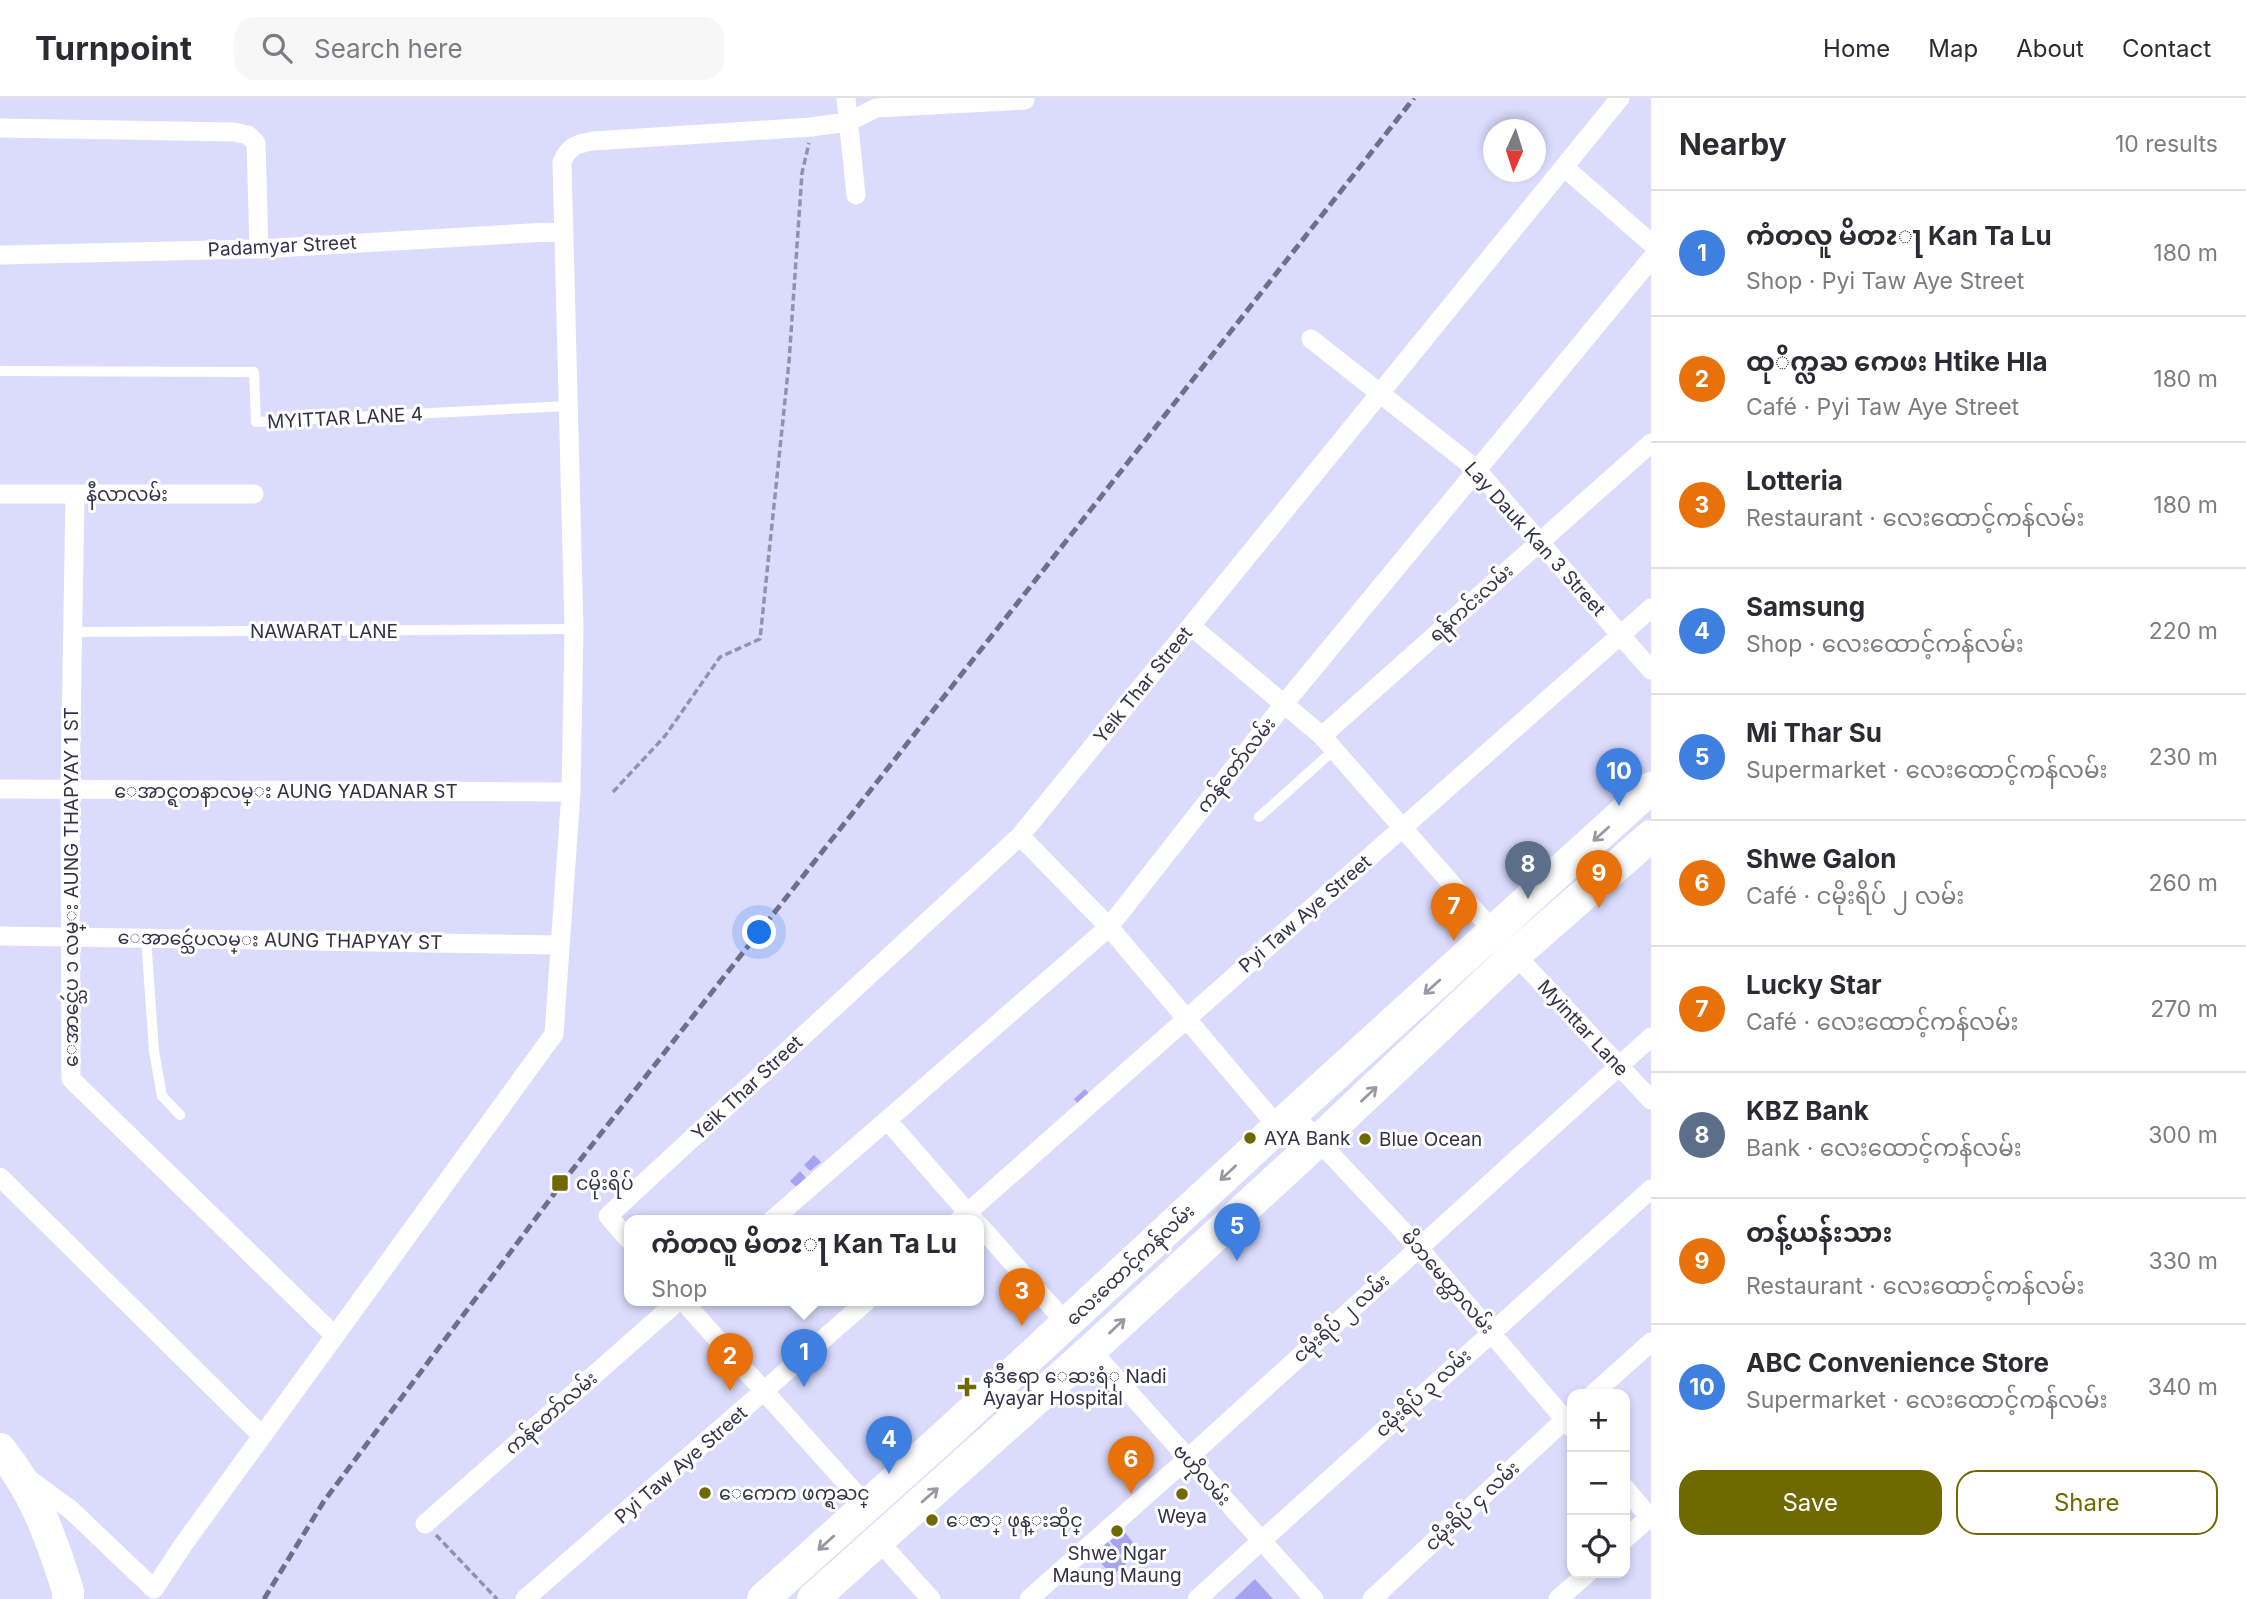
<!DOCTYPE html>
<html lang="en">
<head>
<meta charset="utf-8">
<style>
  :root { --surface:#fff; --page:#f7f7f7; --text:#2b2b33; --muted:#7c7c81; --line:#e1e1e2; --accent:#706901 }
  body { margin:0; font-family:Inter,"Noto Sans Myanmar",sans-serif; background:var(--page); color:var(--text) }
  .controls { position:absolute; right:21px; bottom:21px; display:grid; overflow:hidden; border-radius:14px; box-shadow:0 4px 10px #0003 }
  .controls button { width:63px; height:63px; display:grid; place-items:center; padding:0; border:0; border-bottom:2px solid var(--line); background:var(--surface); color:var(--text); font:35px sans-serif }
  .compass { position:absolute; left:1483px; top:21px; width:63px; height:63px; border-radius:50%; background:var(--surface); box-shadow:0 4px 10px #0003; rotate:183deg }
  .you { position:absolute; left:760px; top:835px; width:24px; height:24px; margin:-18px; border:5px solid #fff; border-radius:50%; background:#1a73e8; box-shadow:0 0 0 10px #1a73e833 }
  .badge { display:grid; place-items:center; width:46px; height:46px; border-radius:50%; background:var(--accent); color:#fff; font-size:23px; font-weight:700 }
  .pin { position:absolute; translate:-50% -58px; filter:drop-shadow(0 2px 4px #0008) }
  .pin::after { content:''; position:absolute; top:37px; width:24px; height:21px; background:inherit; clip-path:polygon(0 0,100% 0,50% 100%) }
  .popup { position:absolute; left:624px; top:1117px; width:360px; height:91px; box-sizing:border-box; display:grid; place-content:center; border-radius:14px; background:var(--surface); filter:drop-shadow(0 2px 5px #0005); font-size:23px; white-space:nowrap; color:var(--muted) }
  .popup b { font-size:26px; color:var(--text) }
  .popup::after { content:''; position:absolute; left:50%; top:100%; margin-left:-14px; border:14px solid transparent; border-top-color:var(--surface) }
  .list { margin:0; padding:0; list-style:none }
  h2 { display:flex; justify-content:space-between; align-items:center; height:91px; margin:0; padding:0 28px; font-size:30px }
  h2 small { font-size:23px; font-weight:400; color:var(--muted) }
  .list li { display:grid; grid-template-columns:46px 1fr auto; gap:21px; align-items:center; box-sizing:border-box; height:126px; padding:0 28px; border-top:2px solid var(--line) }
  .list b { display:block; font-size:26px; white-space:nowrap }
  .list p { margin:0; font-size:23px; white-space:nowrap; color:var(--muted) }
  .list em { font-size:23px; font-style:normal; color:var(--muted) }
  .actions { display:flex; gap:14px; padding:21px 28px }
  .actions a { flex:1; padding:16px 0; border:2px solid var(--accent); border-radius:21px; text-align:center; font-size:24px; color:var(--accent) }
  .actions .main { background:var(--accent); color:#fff }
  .icon { flex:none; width:38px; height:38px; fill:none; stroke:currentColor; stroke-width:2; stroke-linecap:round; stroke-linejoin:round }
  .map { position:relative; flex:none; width:1651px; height:1501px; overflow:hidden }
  header { display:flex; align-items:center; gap:42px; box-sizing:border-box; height:98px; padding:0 35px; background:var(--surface); border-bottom:2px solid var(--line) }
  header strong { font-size:33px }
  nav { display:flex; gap:38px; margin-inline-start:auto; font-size:24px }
  .search { width:490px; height:63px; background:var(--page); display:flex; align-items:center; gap:18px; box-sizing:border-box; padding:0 24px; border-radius:21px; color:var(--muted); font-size:26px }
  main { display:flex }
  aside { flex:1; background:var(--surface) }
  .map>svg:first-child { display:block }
</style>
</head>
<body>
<header>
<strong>Turnpoint</strong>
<div class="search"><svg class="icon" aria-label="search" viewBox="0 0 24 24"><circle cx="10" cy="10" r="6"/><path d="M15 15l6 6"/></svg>Search here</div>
<nav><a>Home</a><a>Map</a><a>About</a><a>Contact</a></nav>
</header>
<main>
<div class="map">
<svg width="1651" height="1501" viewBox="0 0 1651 1501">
  <rect width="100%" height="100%" fill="#dbdbfd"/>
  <path fill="#a6a3f2" d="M1085 991 1092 999 1081 1009 1074 1001Z
    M814 1057 821 1064 810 1073 804 1067Z
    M800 1073 807 1081 797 1090 790 1083Z
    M1123 1432 1139 1452 1126 1463 1110 1443Z
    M1107 1443 1126 1466 1112 1478 1093 1455Z
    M1255 1481 1273 1501H1234Z"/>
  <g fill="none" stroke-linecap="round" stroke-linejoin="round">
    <path stroke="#9292af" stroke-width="3.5" stroke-dasharray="7 3.5" stroke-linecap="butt" d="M613 694 665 638 720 559 760 541 789 264 802 75 809 45
      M436 1437 497 1501"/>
    <path stroke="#fff" stroke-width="10" d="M0 273 254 274 256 324 569 308
      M73 534 574 531
      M1259 719 1334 652
      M146 840 154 953 162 998 180 1017"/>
    <path stroke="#fff" stroke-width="19" d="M846 0 856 97
      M0 30 234 34 248 37 256 45 259 151
      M1564 69 1651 145
      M0 157 259 151 564 133
      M1311 241 1476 371 1651 572
      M0 396H254
      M75 396 70 692 71 981 335 1238
      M1191 528 1322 638 1493 833 1651 1002
      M1322 638 1651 345
      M0 691 571 694
      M1020 738 1109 829 1278 1029 1304 1056
      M0 838 560 847
      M1293 1016 1418 1149 1572 1330
      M887 1022 975 1123
      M0 1079 262 1338
      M771 1123 1109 829 1284 606 1651 161
      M958 1123 1651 510
      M979 1127 1067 1226
      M629 1142 608 1118 1020 738 1620 0
      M683 1203 867 1408
      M1091 1252 1314 1501
      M1593 1296 1651 1244
      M26 1379 71 1412 154 1491 183 1447 554 936 571 694 574 531 562 64C569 48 576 46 593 43L811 29 848 24 876 10 1025 2
      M1625 1390 1651 1421
      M425 1426 678 1203
      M1625 1441 1651 1418
      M878 1442 931 1501
      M525 1501 867 1203
      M1029 1501 1187 1361 1651 939
      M1197 1501 1651 1091
      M1372 1501 1572 1315
      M1558 1501 1588 1475"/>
    <path stroke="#fff" stroke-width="32" d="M0 1351C36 1396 51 1439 68 1493V1501
      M763 1501 947 1336 1278 1029 1651 690
      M813 1501 1091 1252 1319 1042 1515 857 1651 738"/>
    <path stroke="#706f89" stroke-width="5" stroke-dasharray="10 5" stroke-linecap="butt" d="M264 1501 324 1403 566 1080 1414 0"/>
  </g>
  <defs><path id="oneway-shaft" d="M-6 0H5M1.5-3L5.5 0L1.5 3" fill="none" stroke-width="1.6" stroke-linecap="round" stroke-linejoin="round" transform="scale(1.75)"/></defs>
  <g stroke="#9998a4">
    <use href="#oneway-shaft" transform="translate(1601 736) rotate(138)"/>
    <use href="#oneway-shaft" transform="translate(1432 889) rotate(138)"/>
    <use href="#oneway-shaft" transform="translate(1369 996) rotate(-43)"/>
    <use href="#oneway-shaft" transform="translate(1228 1075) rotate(137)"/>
    <use href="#oneway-shaft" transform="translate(1117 1228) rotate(-43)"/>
    <use href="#oneway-shaft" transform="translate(930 1397) rotate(-41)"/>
    <use href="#oneway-shaft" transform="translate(826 1445) rotate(138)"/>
  </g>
  <g fill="#706901" stroke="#fff" stroke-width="2.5">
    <circle cx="1250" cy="1040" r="7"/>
    <circle cx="1365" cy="1041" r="7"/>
    <rect x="551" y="1076" width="18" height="18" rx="3.5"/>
    <path d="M963.5 1278.5h7v7h7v7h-7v7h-7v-7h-7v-7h7z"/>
    <circle cx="705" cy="1395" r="7"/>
    <circle cx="1182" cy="1396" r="7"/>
    <circle cx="932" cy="1422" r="7"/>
    <circle cx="1117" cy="1433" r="7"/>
  </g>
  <g text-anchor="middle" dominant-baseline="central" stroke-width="6" stroke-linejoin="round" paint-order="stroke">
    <g font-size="19" fill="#333248" stroke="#fff">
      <text transform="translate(282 148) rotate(-3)">Padamyar Street</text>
      <text transform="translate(345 320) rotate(-3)">MYITTAR LANE 4</text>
      <text x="127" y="396">နီလာလမ်း</text>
      <text transform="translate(1535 441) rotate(48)">Lay Dauk Kan 3 Street</text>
      <text transform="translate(1471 505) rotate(-42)">ရန်ကင်းလမ်း</text>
      <text x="324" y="533">NAWARAT LANE</text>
      <text transform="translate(1143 587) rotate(-51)">Yeik Thar Street</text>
      <text transform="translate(1236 667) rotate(-52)">ကန်တော်လမ်း</text>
      <text x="286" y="693">ေအာင္ရတနာလမ္း AUNG YADANAR ST</text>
      <text transform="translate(71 789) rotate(-90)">ေအာင္သေဴပ ၁ လမ္း AUNG THAPYAY 1 ST</text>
      <text transform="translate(1305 816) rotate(-41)">Pyi Taw Aye Street</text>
      <text transform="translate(280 842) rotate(1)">ေအာင္သေဴပလမ္း AUNG THAPYAY ST</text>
      <text transform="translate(1583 930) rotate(47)">Myinttar Lane</text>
      <text transform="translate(747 990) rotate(-43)">Yeik Thar Street</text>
      <text transform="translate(1130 1167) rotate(-43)">လေးထောင့်ကန်လမ်း</text>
      <text transform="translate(1448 1184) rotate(49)">မိဘမေတ္တာလမ်း</text>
      <text transform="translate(1341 1220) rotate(-42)">ငမိုးရိပ် ၂ လမ်း</text>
      <text transform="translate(1423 1295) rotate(-42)">ငမိုးရိပ် ၃ လမ်း</text>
      <text transform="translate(551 1315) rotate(-41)">ကန်တော်လမ်း</text>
      <text transform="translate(681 1367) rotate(-41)">Pyi Taw Aye Street</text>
      <text transform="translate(1202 1377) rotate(48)">ဗဟိုလမ်း</text>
      <text transform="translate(1472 1408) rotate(-43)">ငမိုးရိပ် ၄ လမ်း</text>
    </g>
    <g font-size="19" fill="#333248" stroke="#fff" text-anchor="start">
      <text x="1264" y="1040">AYA Bank</text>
      <text x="1379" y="1041">Blue Ocean</text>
      <text x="576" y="1085">ငမိုးရိပ်</text>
      <text x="983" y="1278">နဒီဧရာ ေဆးရံု Nadi<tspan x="983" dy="22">Ayayar Hospital</tspan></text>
      <text x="719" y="1395">ေကေက ဖက္ရႀင္</text>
      <text x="1182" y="1418" text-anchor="middle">Weya</text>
      <text x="946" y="1422">ေဇာ္ ဖုန္းဆိုင္</text>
      <text x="1117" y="1455" text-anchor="middle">Shwe Ngar<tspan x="1117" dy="22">Maung Maung</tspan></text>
    </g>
  </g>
</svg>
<div class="controls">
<button>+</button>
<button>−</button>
<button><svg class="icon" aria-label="locate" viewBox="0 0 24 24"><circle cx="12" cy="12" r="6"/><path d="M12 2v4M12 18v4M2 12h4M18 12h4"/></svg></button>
</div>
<svg class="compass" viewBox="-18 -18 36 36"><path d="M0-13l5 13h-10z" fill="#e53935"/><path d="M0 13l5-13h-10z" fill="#7c7c81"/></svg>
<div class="you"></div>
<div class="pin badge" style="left:804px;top:1289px;background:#3f7fe0">1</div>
<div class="popup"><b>ကံတလူ မိတၩႃ Kan Ta Lu</b>Shop</div>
<div class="pin badge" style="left:730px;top:1293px;background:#e8710a">2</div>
<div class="pin badge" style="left:1022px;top:1228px;background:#e8710a">3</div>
<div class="pin badge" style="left:889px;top:1376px;background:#3f7fe0">4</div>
<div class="pin badge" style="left:1237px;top:1163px;background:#3f7fe0">5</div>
<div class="pin badge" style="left:1131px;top:1396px;background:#e8710a">6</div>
<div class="pin badge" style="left:1454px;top:843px;background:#e8710a">7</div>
<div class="pin badge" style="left:1528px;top:801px;background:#5c6f8a">8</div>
<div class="pin badge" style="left:1599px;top:810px;background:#e8710a">9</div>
<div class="pin badge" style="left:1619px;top:708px;background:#3f7fe0">10</div>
</div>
<aside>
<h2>Nearby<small>10 results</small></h2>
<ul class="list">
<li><span class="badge" style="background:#3f7fe0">1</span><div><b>ကံတလူ မိတၩႃ Kan Ta Lu</b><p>Shop · Pyi Taw Aye Street</p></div><em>180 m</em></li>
<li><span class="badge" style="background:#e8710a">2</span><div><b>ထုိက္လႀ ကေဖး Htike Hla</b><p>Café · Pyi Taw Aye Street</p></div><em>180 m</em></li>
<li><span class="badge" style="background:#e8710a">3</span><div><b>Lotteria</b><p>Restaurant · လေးထောင့်ကန်လမ်း</p></div><em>180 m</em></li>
<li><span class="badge" style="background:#3f7fe0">4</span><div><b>Samsung</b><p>Shop · လေးထောင့်ကန်လမ်း</p></div><em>220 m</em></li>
<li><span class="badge" style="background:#3f7fe0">5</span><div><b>Mi Thar Su</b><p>Supermarket · လေးထောင့်ကန်လမ်း</p></div><em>230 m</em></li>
<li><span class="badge" style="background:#e8710a">6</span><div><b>Shwe Galon</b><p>Café · ငမိုးရိပ် ၂ လမ်း</p></div><em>260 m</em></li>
<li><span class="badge" style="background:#e8710a">7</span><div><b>Lucky Star</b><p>Café · လေးထောင့်ကန်လမ်း</p></div><em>270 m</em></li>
<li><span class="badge" style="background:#5c6f8a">8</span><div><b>KBZ Bank</b><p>Bank · လေးထောင့်ကန်လမ်း</p></div><em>300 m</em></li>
<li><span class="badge" style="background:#e8710a">9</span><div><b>တန့်ယန်းသား</b><p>Restaurant · လေးထောင့်ကန်လမ်း</p></div><em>330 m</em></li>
<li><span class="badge" style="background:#3f7fe0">10</span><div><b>ABC Convenience Store</b><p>Supermarket · လေးထောင့်ကန်လမ်း</p></div><em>340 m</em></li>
</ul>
<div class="actions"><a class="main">Save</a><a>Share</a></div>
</aside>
</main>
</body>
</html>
